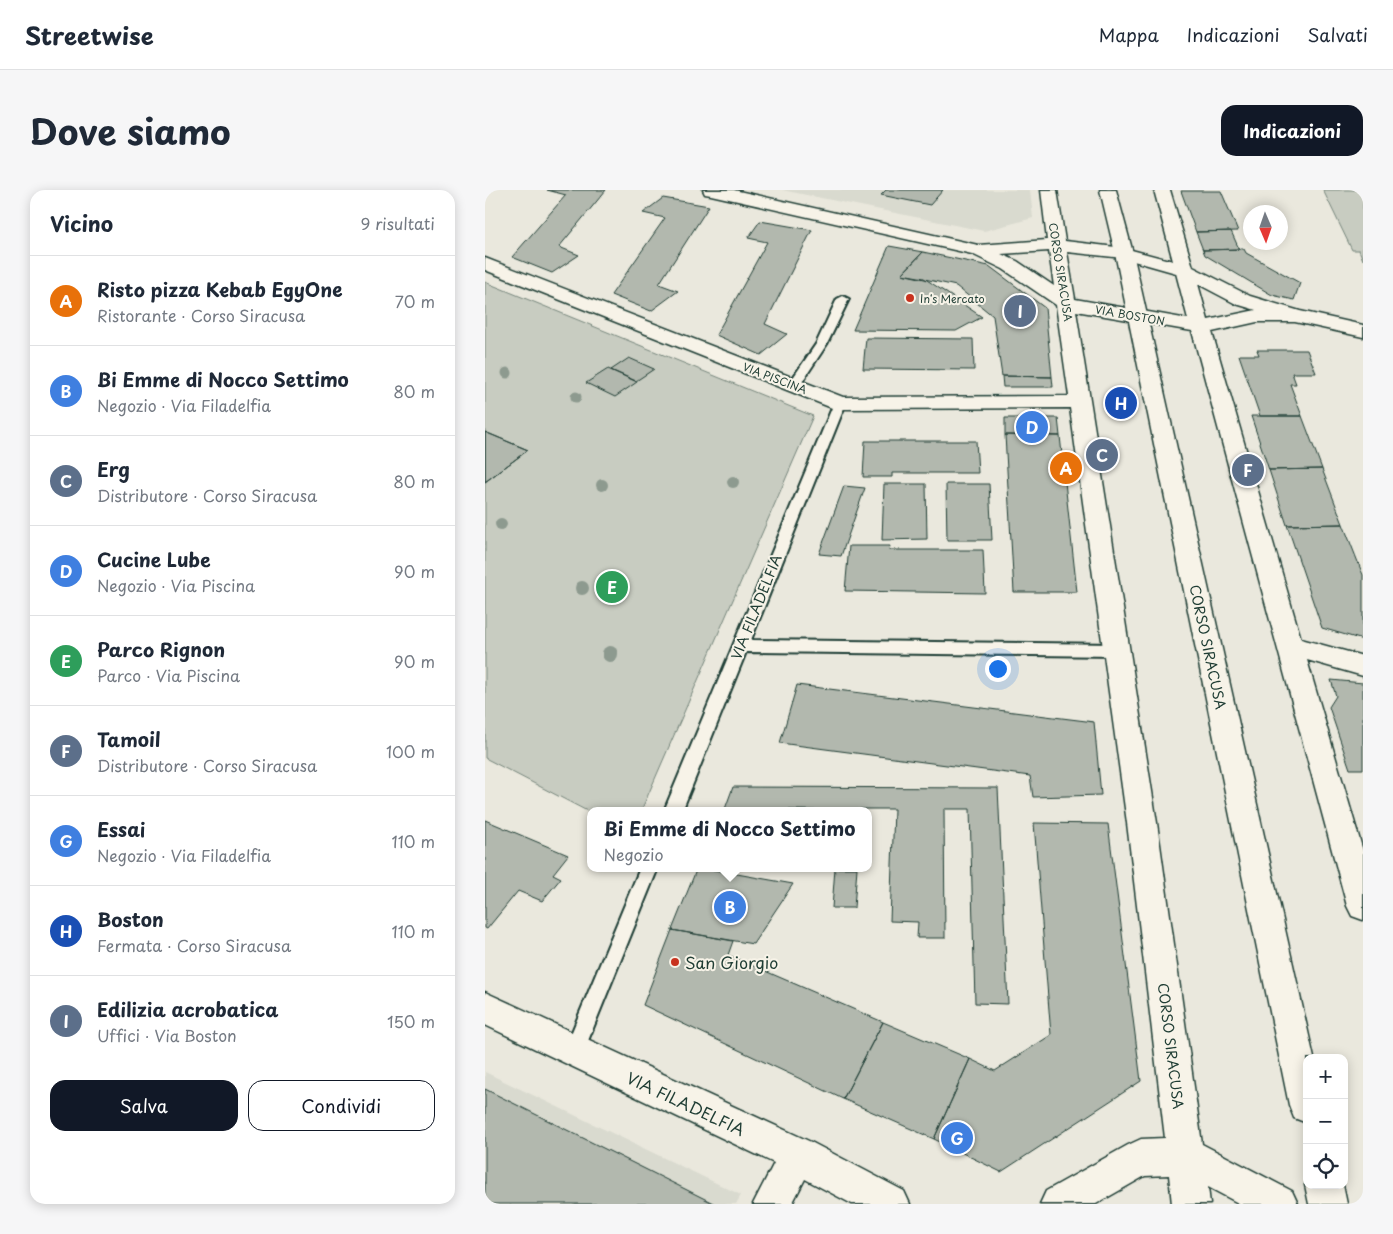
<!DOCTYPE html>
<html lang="it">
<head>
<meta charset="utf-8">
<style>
  :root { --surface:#fff; --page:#f6f6f7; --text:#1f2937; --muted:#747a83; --line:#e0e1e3; --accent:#111827 }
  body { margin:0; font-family:"Playpen Sans",sans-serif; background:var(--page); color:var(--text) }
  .controls { position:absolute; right:15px; bottom:15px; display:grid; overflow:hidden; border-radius:10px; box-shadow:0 2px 12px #0003 }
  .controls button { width:45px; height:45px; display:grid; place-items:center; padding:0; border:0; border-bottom:1px solid var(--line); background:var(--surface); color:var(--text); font:25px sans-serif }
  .compass { position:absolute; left:758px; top:15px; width:45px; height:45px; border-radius:50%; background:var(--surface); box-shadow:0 2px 12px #0003; rotate:178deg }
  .you { position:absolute; left:512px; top:478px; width:18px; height:18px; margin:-12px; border:4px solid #fff; border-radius:50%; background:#1a73e8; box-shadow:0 0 0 8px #1a73e833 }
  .badge { display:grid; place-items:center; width:32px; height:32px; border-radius:50%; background:var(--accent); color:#fff; font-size:16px; font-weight:700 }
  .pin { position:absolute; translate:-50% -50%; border:2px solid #fff; box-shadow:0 1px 5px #0006 }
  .popup { position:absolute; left:102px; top:617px; width:285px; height:65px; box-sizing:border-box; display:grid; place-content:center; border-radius:10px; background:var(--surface); filter:drop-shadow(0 1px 4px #0005); font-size:16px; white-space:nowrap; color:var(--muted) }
  .popup b { font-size:19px; color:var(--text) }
  .popup::after { content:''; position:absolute; left:50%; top:100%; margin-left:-10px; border:10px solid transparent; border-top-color:var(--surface) }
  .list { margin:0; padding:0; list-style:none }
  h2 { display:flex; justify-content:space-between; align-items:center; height:65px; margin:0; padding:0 20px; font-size:21px }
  h2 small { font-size:16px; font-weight:400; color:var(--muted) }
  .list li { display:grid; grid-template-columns:32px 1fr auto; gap:15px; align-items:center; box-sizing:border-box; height:90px; padding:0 20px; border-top:1px solid var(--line) }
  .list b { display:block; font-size:19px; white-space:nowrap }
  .list p { margin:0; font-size:16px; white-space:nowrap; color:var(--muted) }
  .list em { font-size:16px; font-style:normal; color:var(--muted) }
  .actions { display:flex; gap:10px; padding:15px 20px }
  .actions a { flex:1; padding:11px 0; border:1px solid var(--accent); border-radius:15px; text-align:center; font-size:18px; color:var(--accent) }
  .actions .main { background:var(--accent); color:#fff }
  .icon { flex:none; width:28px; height:28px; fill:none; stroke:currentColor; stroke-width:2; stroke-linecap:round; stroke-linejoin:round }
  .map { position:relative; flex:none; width:878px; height:1014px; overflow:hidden; border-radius:15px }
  header { display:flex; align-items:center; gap:30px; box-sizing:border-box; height:70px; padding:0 25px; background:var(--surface); border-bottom:1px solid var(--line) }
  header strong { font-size:24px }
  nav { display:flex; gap:28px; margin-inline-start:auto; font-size:18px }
  .intro { display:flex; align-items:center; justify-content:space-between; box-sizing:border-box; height:120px; padding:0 30px }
  h1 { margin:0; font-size:35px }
  .button { padding:12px 22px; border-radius:15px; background:var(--accent); color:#fff; font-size:18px; font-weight:700 }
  main { display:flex; gap:30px; padding:0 30px }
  aside { flex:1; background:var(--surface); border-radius:15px; box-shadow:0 2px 12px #0003 }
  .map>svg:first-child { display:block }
</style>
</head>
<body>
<header>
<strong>Streetwise</strong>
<nav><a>Mappa</a><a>Indicazioni</a><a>Salvati</a></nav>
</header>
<div class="intro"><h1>Dove siamo</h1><a class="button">Indicazioni</a></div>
<main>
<aside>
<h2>Vicino<small>9 risultati</small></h2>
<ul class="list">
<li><span class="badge" style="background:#e8710a">A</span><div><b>Risto pizza Kebab EgyOne</b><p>Ristorante · Corso Siracusa</p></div><em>70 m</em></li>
<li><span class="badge" style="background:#3f7fe0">B</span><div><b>Bi Emme di Nocco Settimo</b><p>Negozio · Via Filadelfia</p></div><em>80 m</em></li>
<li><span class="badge" style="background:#5c6f8a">C</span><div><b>Erg</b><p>Distributore · Corso Siracusa</p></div><em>80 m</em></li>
<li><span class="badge" style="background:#3f7fe0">D</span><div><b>Cucine Lube</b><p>Negozio · Via Piscina</p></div><em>90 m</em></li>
<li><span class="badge" style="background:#2e9e5b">E</span><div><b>Parco Rignon</b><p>Parco · Via Piscina</p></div><em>90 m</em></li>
<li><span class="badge" style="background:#5c6f8a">F</span><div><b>Tamoil</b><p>Distributore · Corso Siracusa</p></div><em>100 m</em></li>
<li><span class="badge" style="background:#3f7fe0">G</span><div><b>Essai</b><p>Negozio · Via Filadelfia</p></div><em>110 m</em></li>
<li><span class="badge" style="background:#1a4fb4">H</span><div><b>Boston</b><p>Fermata · Corso Siracusa</p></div><em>110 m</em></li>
<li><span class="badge" style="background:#5c6f8a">I</span><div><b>Edilizia acrobatica</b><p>Uffici · Via Boston</p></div><em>150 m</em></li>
</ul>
<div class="actions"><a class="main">Salva</a><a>Condividi</a></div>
</aside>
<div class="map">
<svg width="878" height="1014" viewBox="0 0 878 1014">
  <rect width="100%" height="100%" fill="#eae8dd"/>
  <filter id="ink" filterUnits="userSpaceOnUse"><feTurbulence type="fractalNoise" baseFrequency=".02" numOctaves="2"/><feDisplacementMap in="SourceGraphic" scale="10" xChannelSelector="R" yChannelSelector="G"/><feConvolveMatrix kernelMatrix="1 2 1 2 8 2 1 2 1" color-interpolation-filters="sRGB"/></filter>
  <g filter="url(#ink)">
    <path fill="#d9dacf" d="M297 0H545L548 28 499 41Z
      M0 882 256 1005 251 1014H0Z"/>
    <path fill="#c8ccc1" stroke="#74847a" d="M838 0H878V70L874 60H867Z
      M0 92 328 226 156 621H106V623L0 568Z"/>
    <path fill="#b2b8ae" stroke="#1f3d34" d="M62 0H121L74 57 94 65 67 83 27 67 81 5Z
      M401 0H458L445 15 396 5Z
      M696 1H736L753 41 711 42Z
      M178 8 224 16 174 94 193 101 166 121 126 105 180 28 158 23Z
      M275 31 327 40 280 134 302 144 276 165 231 145 282 52 263 48Z
      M746 41 754 59 718 60 711 42Z
      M404 56 438 62 417 84 439 88 497 127 471 141 368 140Z
      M759 59 761 63 815 93 809 110 787 105 720 65 718 60Z
      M438 62 504 76 560 118 567 187 517 186 508 126 471 96 417 84Z
      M381 148 488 149 489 180 378 179Z
      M772 160H822L831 183H807L811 194H805L817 226H775L754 165H774Z
      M144 168 169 179 151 191 126 180Z
      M123 179 152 192 130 207 101 193Z
      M517 186 567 187 568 197H518Z
      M766 226H817L837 279 784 280Z
      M520 228H573L575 246 520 245Z
      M0 242 43 260 0 292Z
      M0 242 43 260 0 292Z
      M520 245 575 246 592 402H529Z
      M380 251H491L493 283H407V287H378Z
      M837 279 858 334 802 335 784 280Z
      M399 294H441L442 349 397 350Z
      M461 294H504L507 350H462Z
      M359 296 380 298 356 366 334 364Z
      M858 334 878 385V450L837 438 802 335Z
      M364 356H405L404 360H498L500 403 360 401Z
      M846 490 878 493V579H865L844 517 851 506Z
      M312 495 609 532 616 605 548 607 545 586 295 553Z
      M248 597 513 598 523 814 490 813 485 619H459L460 748H432L433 732 405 731 409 619H375V621L240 619Z
      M0 630 83 665 68 684 76 688 57 711 33 701 2 739 0 738Z
      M549 633 623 634 656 891 516 982 449 949 485 869 510 881 566 845Z
      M212 678H218L308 694 268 754 187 740Z
      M350 678H372L369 718H347Z
      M187 740 248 751 243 765 398 832 358 909 158 815Z
      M398 832 485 869 449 949 358 909Z
      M0 899 230 1014H0Z"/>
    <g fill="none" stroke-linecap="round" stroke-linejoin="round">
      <defs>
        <path id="lane" d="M358 106 364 109 342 154 313 198H305L303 195 331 154 352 109Z
          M355 209 361 213 266 450 633 454 639 456 641 460 639 464 633 466 261 462 197 621H179L349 213Z
          M155 678H173L96 868 89 871 82 868 79 861Z"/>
        <path id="street" d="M218 0H249L493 55 562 50 556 0H572L580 51 639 58 688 71 669 0H685L708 77 765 106 815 121 878 135V147L810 132H772L727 142 816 449 878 466V486L822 470 878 661V730L867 726 862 716 707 141 591 121 672 633 717 954 807 1001 813 1014H755L723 997 725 1014H687L684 985 660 986 611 1014H555L561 1001 643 955 656 949 680 948 642 633 585 218 355 219 347 218 0 80V68L358 207 584 206 571 115 518 79 487 64 226 5 220 4ZM564 61 569 96 532 71 516 64ZM582 62 638 68 691 83 703 129 590 109ZM713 94 751 114 771 120 723 130Z
          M0 802 326 952 419 1001 425 1014H367L320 989 307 1014H268L289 973 0 835Z"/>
        <path id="primary" d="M615 0H631L648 63 829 868H822V933L809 928 804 915 630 63Z
          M822 991V995H858L862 1014H824L820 995Z"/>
      </defs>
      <use href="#lane" stroke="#1f3d34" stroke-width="4"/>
      <use href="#street" stroke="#1f3d34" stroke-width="3"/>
      <use href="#primary" stroke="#1f3d34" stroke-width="3"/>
      <use href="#lane" fill="#f7f3e8" fill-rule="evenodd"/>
      <use href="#street" fill="#f7f3e8" fill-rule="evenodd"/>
      <use href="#primary" fill="#f7f3e8" fill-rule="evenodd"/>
    </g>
    <g fill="#8d9a8f">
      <circle cx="22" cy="183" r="5.5"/>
      <circle cx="91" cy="207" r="5.5"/>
      <circle cx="248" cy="292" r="6"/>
      <circle cx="117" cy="295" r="6"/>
      <circle cx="16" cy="334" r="6"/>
      <circle cx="97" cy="398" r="7"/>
      <circle cx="125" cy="464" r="8"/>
    </g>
  </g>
  <g fill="#c8321e" stroke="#f7f3e8" stroke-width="2">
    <circle cx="425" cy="108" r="5"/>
    <circle cx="190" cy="772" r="5"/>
  </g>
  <g text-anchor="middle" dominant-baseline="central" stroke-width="4" stroke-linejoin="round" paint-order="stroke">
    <g font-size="11" fill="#1f3d34" stroke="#f7f3e8">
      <text transform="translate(576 82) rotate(81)">CORSO SIRACUSA</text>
      <text transform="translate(645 125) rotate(10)">VIA BOSTON</text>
      <text transform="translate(290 188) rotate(21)">VIA PISCINA</text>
    </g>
    <g font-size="11" fill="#1f3d34" stroke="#f7f3e8" text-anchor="start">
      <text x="435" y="108">In's Mercato</text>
    </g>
    <g font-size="14" fill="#1f3d34" stroke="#f7f3e8">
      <text transform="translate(271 417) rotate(-68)">VIA FILADELFIA</text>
      <text transform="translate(723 457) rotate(78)">CORSO SIRACUSA</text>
      <text transform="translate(686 856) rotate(83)">CORSO SIRACUSA</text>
    </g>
    <g font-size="16" fill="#1f3d34" stroke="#f7f3e8" text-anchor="start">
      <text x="200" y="772">San Giorgio</text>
    </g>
    <g font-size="16" fill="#1f3d34" stroke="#f7f3e8">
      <text transform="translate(201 913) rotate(25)">VIA FILADELFIA</text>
    </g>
  </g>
</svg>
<div class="controls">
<button>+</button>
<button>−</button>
<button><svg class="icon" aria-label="locate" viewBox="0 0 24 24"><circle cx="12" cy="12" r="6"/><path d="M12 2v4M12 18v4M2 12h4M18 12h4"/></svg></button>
</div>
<svg class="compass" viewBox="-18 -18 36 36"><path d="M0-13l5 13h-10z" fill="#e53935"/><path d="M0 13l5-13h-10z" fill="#747a83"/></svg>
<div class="you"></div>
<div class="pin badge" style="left:581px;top:278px;background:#e8710a">A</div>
<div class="pin badge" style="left:245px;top:717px;background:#3f7fe0">B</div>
<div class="popup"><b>Bi Emme di Nocco Settimo</b>Negozio</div>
<div class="pin badge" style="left:617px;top:265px;background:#5c6f8a">C</div>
<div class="pin badge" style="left:547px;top:237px;background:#3f7fe0">D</div>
<div class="pin badge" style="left:127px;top:397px;background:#2e9e5b">E</div>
<div class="pin badge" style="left:763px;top:280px;background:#5c6f8a">F</div>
<div class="pin badge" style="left:472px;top:948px;background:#3f7fe0">G</div>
<div class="pin badge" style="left:636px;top:213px;background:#1a4fb4">H</div>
<div class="pin badge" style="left:535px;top:121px;background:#5c6f8a">I</div>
</div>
</main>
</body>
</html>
